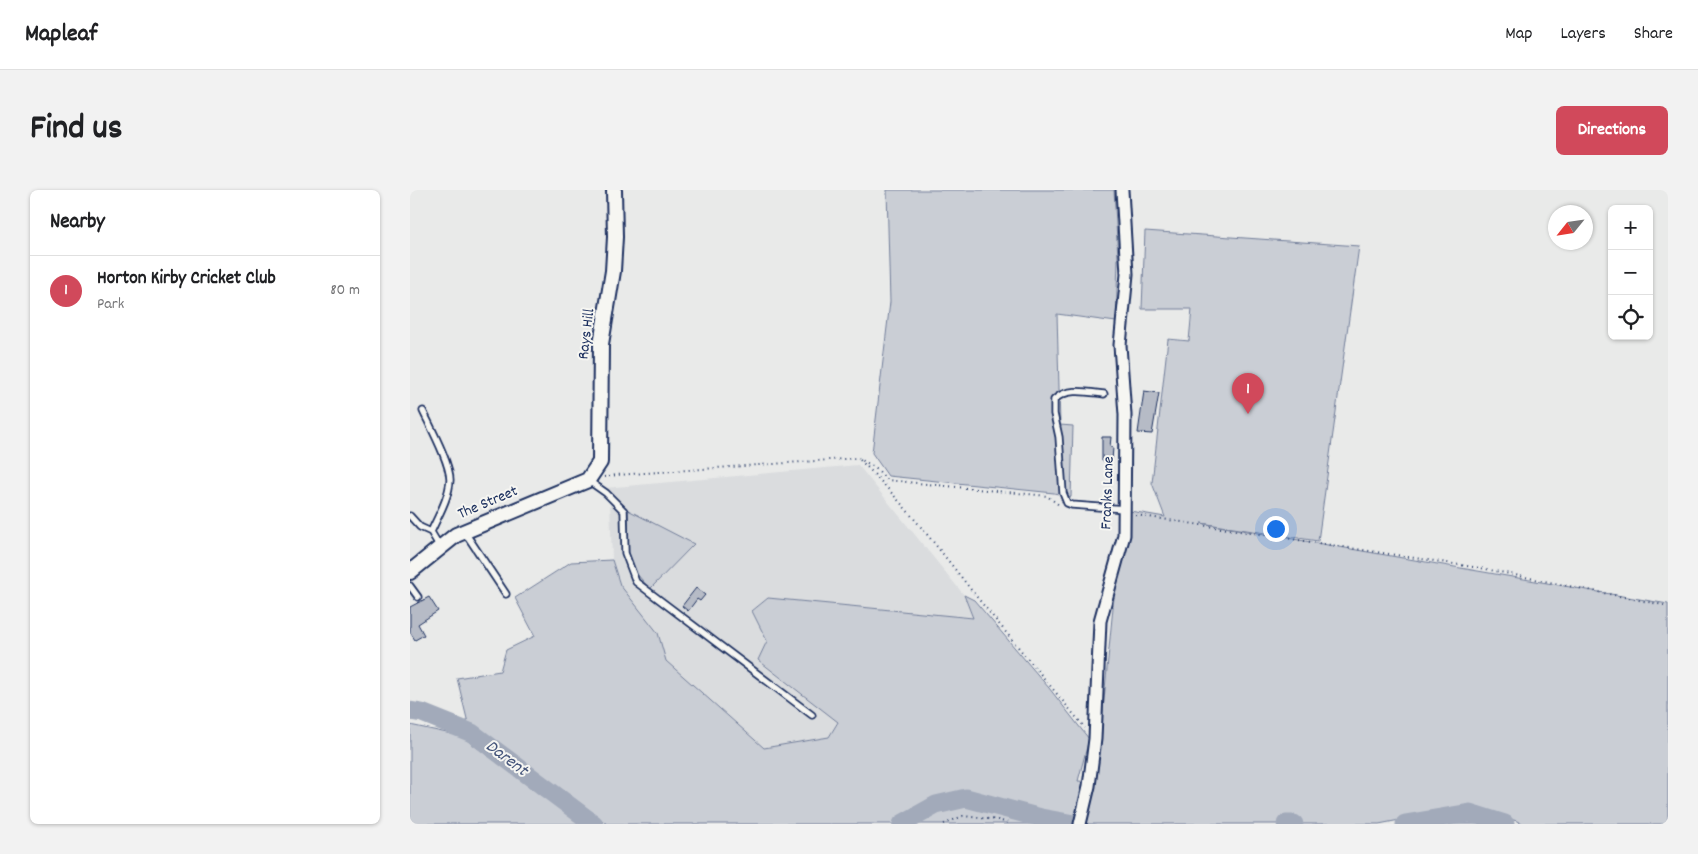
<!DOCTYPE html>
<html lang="en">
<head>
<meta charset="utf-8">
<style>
  :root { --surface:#fff; --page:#f2f2f2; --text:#202124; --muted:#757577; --line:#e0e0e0; --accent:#d1495b }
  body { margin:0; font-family:Dekko,sans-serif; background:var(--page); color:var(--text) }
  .controls { position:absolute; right:15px; top:15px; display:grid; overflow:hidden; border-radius:8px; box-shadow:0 1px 4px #0004 }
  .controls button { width:45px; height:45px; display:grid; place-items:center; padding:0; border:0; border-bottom:1px solid var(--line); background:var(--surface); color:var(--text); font:25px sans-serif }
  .compass { position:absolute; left:1138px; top:15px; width:45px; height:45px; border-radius:50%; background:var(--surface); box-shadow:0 1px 4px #0004; rotate:240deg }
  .you { position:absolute; left:865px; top:338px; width:18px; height:18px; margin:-12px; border:4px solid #fff; border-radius:50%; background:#1a73e8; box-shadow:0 0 0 8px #1a73e833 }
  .badge { display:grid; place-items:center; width:32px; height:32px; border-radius:50%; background:var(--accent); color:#fff; font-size:16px; font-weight:700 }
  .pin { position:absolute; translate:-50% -41px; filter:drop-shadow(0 1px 2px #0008) }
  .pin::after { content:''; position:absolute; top:26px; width:18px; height:15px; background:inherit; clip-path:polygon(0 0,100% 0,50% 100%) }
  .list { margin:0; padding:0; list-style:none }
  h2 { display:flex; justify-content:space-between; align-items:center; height:65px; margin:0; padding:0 20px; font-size:21px }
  h2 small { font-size:16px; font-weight:400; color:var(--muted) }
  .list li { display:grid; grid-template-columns:32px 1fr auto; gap:15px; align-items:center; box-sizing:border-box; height:70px; padding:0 20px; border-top:1px solid var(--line) }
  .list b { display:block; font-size:19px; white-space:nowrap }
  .list p { margin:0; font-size:16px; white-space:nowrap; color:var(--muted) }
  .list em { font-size:16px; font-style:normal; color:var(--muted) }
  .icon { flex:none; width:28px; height:28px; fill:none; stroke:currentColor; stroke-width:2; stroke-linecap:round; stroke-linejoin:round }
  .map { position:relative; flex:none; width:1258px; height:634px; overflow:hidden; border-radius:8px }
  header { display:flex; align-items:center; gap:30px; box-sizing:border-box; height:70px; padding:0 25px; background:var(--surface); border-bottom:1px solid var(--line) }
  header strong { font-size:24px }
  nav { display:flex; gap:28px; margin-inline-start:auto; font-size:18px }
  .intro { display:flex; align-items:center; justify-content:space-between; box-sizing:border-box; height:120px; padding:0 30px }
  h1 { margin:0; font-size:35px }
  .button { padding:12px 22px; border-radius:8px; background:var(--accent); color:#fff; font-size:18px; font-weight:700 }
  main { display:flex; gap:30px; padding:0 30px }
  aside { flex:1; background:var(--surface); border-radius:8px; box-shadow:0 1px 4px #0004 }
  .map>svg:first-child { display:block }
</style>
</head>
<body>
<header>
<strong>Mapleaf</strong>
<nav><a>Map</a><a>Layers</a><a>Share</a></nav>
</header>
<div class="intro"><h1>Find us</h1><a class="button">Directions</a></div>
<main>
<aside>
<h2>Nearby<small></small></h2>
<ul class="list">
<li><span class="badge">1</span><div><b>Horton Kirby Cricket Club</b><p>Park</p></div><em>80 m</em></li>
</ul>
</aside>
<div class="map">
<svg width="1258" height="634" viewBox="0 0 1258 634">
  <rect width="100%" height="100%" fill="#e9eae9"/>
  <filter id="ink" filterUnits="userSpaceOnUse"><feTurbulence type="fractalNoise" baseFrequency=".02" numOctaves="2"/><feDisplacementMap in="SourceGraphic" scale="10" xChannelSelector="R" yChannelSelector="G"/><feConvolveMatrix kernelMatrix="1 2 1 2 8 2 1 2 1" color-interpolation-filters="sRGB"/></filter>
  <g filter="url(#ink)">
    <path fill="#dadcde" d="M448 275 554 405 563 428 358 408 342 421 357 451 348 471 428 531 419 547 354 558 255 471 248 443 210 395 202 370 200 312 184 299Z"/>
    <path fill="#caced5" stroke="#727e9a" d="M477 0H704L708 68 706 132 647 124 650 235 663 236 661 307 644 303 478 286 462 263 480 112Z
      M735 41 949 56 908 351 791 333 1258 414V634H1112L1107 631 1057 617 969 634H197L58 533 47 488 90 481 96 460 125 446 105 408 161 372 202 370 210 395 248 443 256 471 354 558 419 547 428 532 348 470 357 451 342 421 358 408 563 428 554 405 564 410 639 498 679 549 668 591 686 592 705 397 720 321 755 327 742 293 758 149 779 151 782 119H732Z
      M218 320 284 354 240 399 219 375Z
      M0 535 51 546 173 634H0Z
      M1064 630 1072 634H988Z"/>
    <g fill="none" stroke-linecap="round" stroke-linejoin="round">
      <path stroke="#a2aaba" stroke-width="19" d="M0 521 12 523 62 543 184 634
        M492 634 526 615 556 608 631 628 664 634
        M876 634H884
        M995 634 1060 623 1095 634"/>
    </g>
    <path fill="#b6bbc6" stroke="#1b2f5e" d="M734 201 749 203 742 244 728 243Z
      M692 247H701L700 257H703L702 271H692Z
      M286 398 295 405 290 411 287 409 278 421 272 416Z
      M19 407 28 421 8 434 14 445 5 450 0 442V417Z"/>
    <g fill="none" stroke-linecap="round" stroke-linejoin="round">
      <defs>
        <path id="service" d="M694 204C677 202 657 197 644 210V224L649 247 653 303 657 313 662 315 715 319
          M13 221C21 238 40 273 40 290 39 308 28 326 21 342
          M179 291 196 303 214 321 215 363 226 392 402 525
          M0 326 10 337 21 342 30 357
          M54 341 96 404
          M0 396 8 407"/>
        <path id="minor" d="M670 634 679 596 685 549 690 431 714 345 715 225 710 155 717 84 712 0"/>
        <path id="tertiary" d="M0 382 46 345 178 290 190 272 191 154 203 81 205 47 204 0"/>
      </defs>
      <use href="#service" stroke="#1b2f5e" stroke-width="9"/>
      <use href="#minor" stroke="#1b2f5e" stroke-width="15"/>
      <use href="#tertiary" stroke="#1b2f5e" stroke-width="18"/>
      <path stroke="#1b2f5e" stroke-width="2" stroke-dasharray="1 4" stroke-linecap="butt" d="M450 270C493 312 529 359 566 406 602 450 639 494 675 538
        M194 287 207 285 448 268 466 278 477 290 637 306 649 315
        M726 325 1070 378 1258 416
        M534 634 553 626 588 630 601 634"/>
      <use href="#service" stroke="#f6f6f2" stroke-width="5.5"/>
      <use href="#minor" stroke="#f6f6f2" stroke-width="11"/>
      <use href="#tertiary" stroke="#f6f6f2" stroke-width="14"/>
    </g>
  </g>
  <g text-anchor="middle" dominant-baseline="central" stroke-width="4" stroke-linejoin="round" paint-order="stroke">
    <g font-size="16" fill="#1b2f5e" stroke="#f6f6f2">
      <text transform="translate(177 144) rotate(-83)">Rays Hill</text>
      <text transform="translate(698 303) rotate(-88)">Franks Lane</text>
      <text transform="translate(78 313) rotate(-23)">The Street</text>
    </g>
    <g font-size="18" font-style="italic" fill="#44547a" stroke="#f6f6f2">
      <text transform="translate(96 569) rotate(37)">Darent</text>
    </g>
  </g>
</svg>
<div class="controls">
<button>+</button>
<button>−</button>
<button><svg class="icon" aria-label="locate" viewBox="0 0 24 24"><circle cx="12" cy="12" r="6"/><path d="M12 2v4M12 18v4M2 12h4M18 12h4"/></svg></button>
</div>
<svg class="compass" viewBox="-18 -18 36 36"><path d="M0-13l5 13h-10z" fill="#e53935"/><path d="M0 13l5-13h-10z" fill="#757577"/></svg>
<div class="you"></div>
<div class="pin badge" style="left:838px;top:224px">1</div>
</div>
</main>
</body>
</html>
